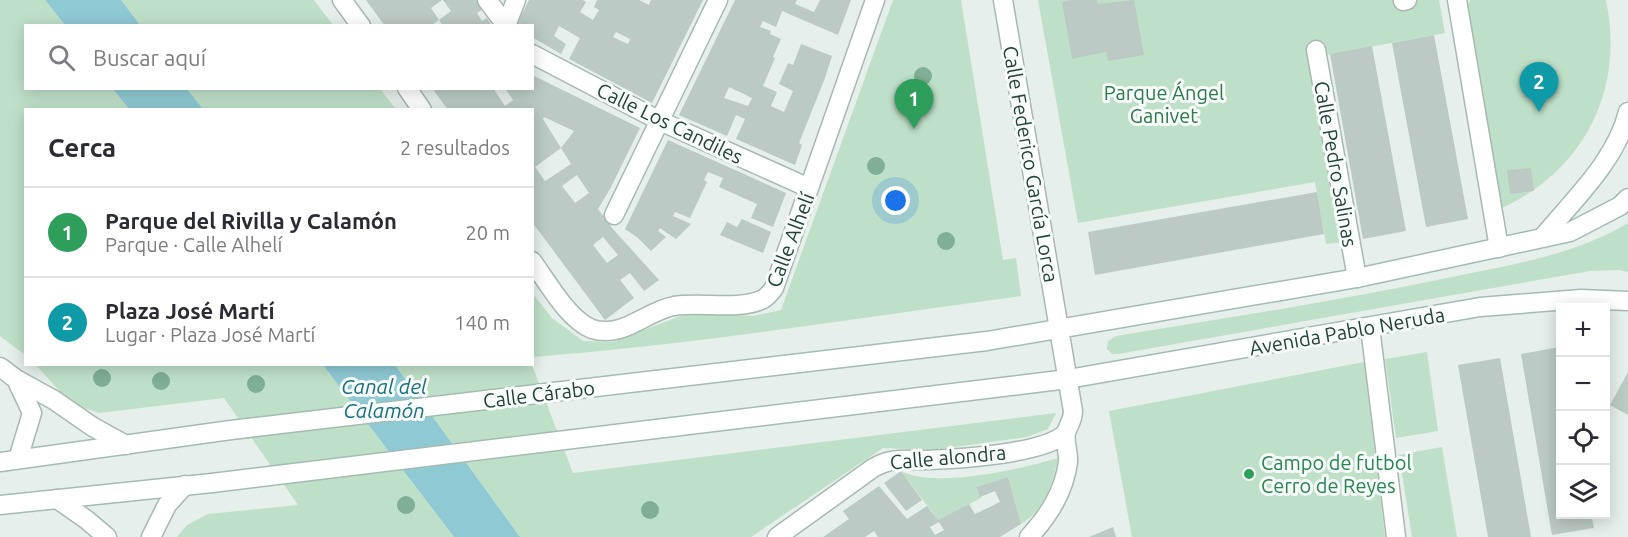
<!DOCTYPE html>
<html lang="es">
<head>
<meta charset="utf-8">
<style>
  :root { --surface:#fff; --page:#f7f7f7; --text:#2b2b33; --muted:#7c7c81; --line:#e1e1e2; --accent:#855347 }
  body { margin:0; font-family:Ubuntu,sans-serif; background:var(--page); color:var(--text) }
  .controls { position:absolute; right:18px; bottom:18px; display:grid; overflow:hidden; border-radius:0px; box-shadow:0 3px 15px #0003 }
  .controls button { width:54px; height:54px; display:grid; place-items:center; padding:0; border:0; border-bottom:2px solid var(--line); background:var(--surface); color:var(--text); font:30px sans-serif }
  .you { position:absolute; left:896px; top:201px; width:21px; height:21px; margin:-15px; border:4px solid #fff; border-radius:50%; background:#1a73e8; box-shadow:0 0 0 9px #1a73e833 }
  .badge { display:grid; place-items:center; width:39px; height:39px; border-radius:50%; background:var(--accent); color:#fff; font-size:20px; font-weight:700 }
  .pin { position:absolute; translate:-50% -50px; filter:drop-shadow(0 2px 3px #0008) }
  .pin::after { content:''; position:absolute; top:32px; width:21px; height:18px; background:inherit; clip-path:polygon(0 0,100% 0,50% 100%) }
  .list { margin:0; padding:0; list-style:none }
  h2 { display:flex; justify-content:space-between; align-items:center; height:78px; margin:0; padding:0 24px; font-size:26px }
  h2 small { font-size:20px; font-weight:400; color:var(--muted) }
  .list li { display:grid; grid-template-columns:39px 1fr auto; gap:18px; align-items:center; box-sizing:border-box; height:90px; padding:0 24px; border-top:2px solid var(--line) }
  .list b { display:block; font-size:22px; white-space:nowrap }
  .list p { margin:0; font-size:20px; white-space:nowrap; color:var(--muted) }
  .list em { font-size:20px; font-style:normal; color:var(--muted) }
  .icon { flex:none; width:33px; height:33px; fill:none; stroke:currentColor; stroke-width:2; stroke-linecap:round; stroke-linejoin:round }
  .map { position:relative; flex:none; width:1628px; height:537px; overflow:hidden }
  .search { position:absolute; background:var(--surface); box-shadow:0 3px 15px #0003; left:24px; top:24px; width:510px; height:66px; display:flex; align-items:center; gap:15px; box-sizing:border-box; padding:0 21px; border-radius:0px; color:var(--muted); font-size:22px }
  .panel { position:absolute; background:var(--surface); box-shadow:0 3px 15px #0003; left:24px; top:108px; width:510px; height:258px; border-radius:0px }
  .map>svg:first-child { display:block }
</style>
</head>
<body>
<div class="map">
<svg width="1628" height="537" viewBox="0 0 1628 537">
  <rect width="100%" height="100%" fill="#e6efeb"/>
  <path fill="#bfe0c8" d="M0 0H45L65 25 26 26V88L113 89 129 109 26 110 25 355 0 336Z
    M121 0H314L333 25H140Z
    M893 0H961L1003 260 1016 258 1021 296C859 318 696 344 533 357L532 293 552 318 583 341 613 342 683 315 700 313 754 316 781 310Z
    M1038 0H1439L1445 33 1321 56 1354 241 1326 244 1315 182 1078 223Z
    M1470 0H1606C1625 90 1584 171 1500 209L1465 11Z
    M187 89H380L396 109H203Z
    M1628 223V272L1619 270 1590 271 1118 354H1112L1107 349 1108 341 1116 336C1227 318 1337 301 1447 278 1509 265 1573 256 1628 223Z
    M1427 352 1438 431 1396 438 1385 359Z
    M1364 362 1385 537H1132L1109 411Z
    M36 365H323L454 537H177L187 525 208 514 298 505 224 398 99 413 78 406 62 394Z
    M395 365H532L573 473 1056 413 1048 429 1027 437 933 450 883 448 751 537H520Z
    M1442 447 1457 537H1412L1399 455Z
    M1058 458C1053 484 1044 510 1021 524L1008 477 976 487 981 498 938 520 901 471C934 489 1021 469 1058 458Z"/>
  <path fill="#8ec9d4" d="M45 0H121L140 25H65Z
    M113 89H187L203 109H129Z
    M323 365H395L520 537H454Z"/>
  <path fill="#bbcac4" fill-rule="evenodd" d="M366 0H442L431 8 439 20 430 26H385Z
    M443 0H480L485 8 477 13 482 21 487 18 492 26H443L439 20 451 11Z
    M529 0H583L586 2 580 12 593 20 599 10 594 7 597 0H639L649 5 651 0H703L652 103 569 59 580 38 559 26 554 36 566 44 561 54 532 37V26H516ZM616 32 630 39 628 44 613 37Z
    M735 0H797L795 4 814 12 820 0H851L838 35 782 11 776 27 763 21 760 27 771 31 770 34 781 39 773 57 775 58 763 86 777 92 771 106 784 112 793 91 779 84 788 63 793 65 801 44 832 56 825 78 799 143 802 145 795 165 736 139 745 119 736 115 727 136 679 115ZM729 87 752 98 748 106 724 98Z
    M1072 0H1097L1098 4 1134 0 1144 55 1108 61 1106 52 1072 59 1062 2Z
    M1434 35 1468 219 1426 227 1392 43Z
    M1372 46 1406 231 1363 239 1330 54Z
    M532 75 640 128 610 189 598 209 613 229 659 280 644 291 630 273 620 280 634 298 605 320 532 222V110H448L432 88H493L505 106 513 100 505 88H532ZM544 117 574 131 561 148 571 164 545 181 535 167 561 148 543 119ZM577 175 589 193 575 203 562 186ZM603 237 618 255 607 263 593 245Z
    M668 140 786 193 773 227 751 218 757 204 719 187 723 178 708 172 704 180 707 182 690 218 675 212 673 216 691 224 676 239 660 228 658 231 666 237 651 251 638 238 625 229Z
    M1531 168 1534 191 1510 194 1507 170Z
    M1317 192 1324 234 1095 275 1088 232Z
    M742 219 771 232 763 253 720 235 727 222 737 227Z
    M1560 347V514H1591L1594 528 1552 535 1521 354Z
    M1500 358 1517 456 1531 537H1488L1458 365Z
    M1628 372V415L1610 405Z
    M901 471 922 500 906 511 884 483Z
    M1008 477 1021 524 1000 537H878L874 531 865 537H823L849 519 843 511 879 486 907 519 927 506 938 520 969 504 975 514 1000 502 995 491 980 497 976 487ZM939 522 944 530 935 535 930 527Z
    M1113 527 1116 537H1089Z"/>
  <g fill="none" stroke-linecap="round" stroke-linejoin="round">
    <defs>
      <path id="pedestrian" d="M487 0 506 25
        M1316 50 1357 278"/>
      <path id="minor" d="M342 0 361 26
        M1003 0 1073 411C1073 421 1068 425 1066 433 1064 442 1069 453 1068 462 1064 492 1049 515 1029 537
        M1457 0 1499 248
        M1403 1 1407 0
        M506 26 516 0
        M532 54 660 121 809 188
        M407 88 422 110
        M614 215 718 0
        M532 261C547 281 568 320 592 329 623 339 646 311 674 306 700 302 739 310 761 300 767 298 770 293 774 288L875 0
        M1370 327 1396 537
        M0 367 16 379 54 400 93 427 126 445
        M16 379 32 413 18 459
        M57 499 87 520 107 537
        M151 537 167 505 185 485
        M777 537 873 468C894 456 905 461 927 460 958 459 1044 454 1066 433"/>
      <path id="secondary" d="M1542 238C1573 200 1616 161 1628 112
        M0 462 231 430 987 341 1357 278 1570 232 1620 206 1628 198
        M0 505 212 483 1068 379 1480 307 1581 299 1628 301"/>
    </defs>
    <use href="#pedestrian" stroke="#a8b8b2" stroke-width="21"/>
    <use href="#minor" stroke="#a8b8b2" stroke-width="21"/>
    <use href="#secondary" stroke="#a4bbb3" stroke-width="21"/>
    <use href="#pedestrian" stroke="#fff" stroke-width="18"/>
    <use href="#minor" stroke="#fff" stroke-width="18"/>
    <use href="#secondary" stroke="#fff" stroke-width="18"/>
  </g>
  <g fill="#80af93">
    <circle cx="923" cy="76" r="9"/>
    <circle cx="876" cy="166" r="9"/>
    <circle cx="946" cy="241" r="9"/>
    <circle cx="102" cy="378" r="9"/>
    <circle cx="161" cy="381" r="9"/>
    <circle cx="256" cy="384" r="9"/>
    <circle cx="406" cy="505" r="9"/>
    <circle cx="650" cy="510" r="9"/>
  </g>
  <circle fill="#2e9e5b" stroke="#f7fbf9" stroke-width="2" cx="1249" cy="474" r="6"/>
  <g text-anchor="middle" dominant-baseline="central" stroke-width="6" stroke-linejoin="round" paint-order="stroke">
    <g font-size="20" fill="#2d7a4b" stroke="#f7fbf9">
      <text x="1164" y="92">Parque Ángel<tspan x="1164" dy="23">Ganivet</tspan></text>
    </g>
    <g font-size="20" fill="#24423a" stroke="#f7fbf9">
      <text transform="translate(670 123) rotate(26)">Calle Los Candiles</text>
      <text transform="translate(1031 164) rotate(80)">Calle Federico García Lorca</text>
      <text transform="translate(1336 164) rotate(80)">Calle Pedro Salinas</text>
      <text transform="translate(790 240) rotate(-69)">Calle Alhelí</text>
      <text transform="translate(1347 331) rotate(-10)">Avenida Pablo Neruda</text>
      <text transform="translate(539 394) rotate(-7)">Calle Cárabo</text>
      <text transform="translate(948 457) rotate(-5)">Calle alondra</text>
    </g>
    <g font-size="20" fill="#27864d" stroke="#f7fbf9" text-anchor="start">
      <text x="1261" y="462">Campo de futbol<tspan x="1261" dy="23">Cerro de Reyes</tspan></text>
    </g>
    <g font-size="21" font-style="italic" fill="#1c6f80" stroke="#f7fbf9">
      <text x="384" y="386">Canal del<tspan x="384" dy="24">Calamón</tspan></text>
    </g>
  </g>
</svg>
<div class="controls">
<button>+</button>
<button>−</button>
<button><svg class="icon" aria-label="locate" viewBox="0 0 24 24"><circle cx="12" cy="12" r="6"/><path d="M12 2v4M12 18v4M2 12h4M18 12h4"/></svg></button>
<button><svg class="icon" aria-label="layers" viewBox="0 0 24 24"><path d="M12 4l9 5-9 5-9-5zM3 14l9 5 9-5"/></svg></button>
</div>
<div class="you"></div>
<div class="pin badge" style="left:914px;top:129px;background:#2e9e5b">1</div>
<div class="pin badge" style="left:1539px;top:112px;background:#0f9aa8">2</div>
<div class="search"><svg class="icon" aria-label="search" viewBox="0 0 24 24"><circle cx="10" cy="10" r="6"/><path d="M15 15l6 6"/></svg>Buscar aquí</div>
<section class="panel">
<h2>Cerca<small>2 resultados</small></h2>
<ul class="list">
<li><span class="badge" style="background:#2e9e5b">1</span><div><b>Parque del Rivilla y Calamón</b><p>Parque · Calle Alhelí</p></div><em>20 m</em></li>
<li><span class="badge" style="background:#0f9aa8">2</span><div><b>Plaza José Martí</b><p>Lugar · Plaza José Martí</p></div><em>140 m</em></li>
</ul>
</section>
</div>
</body>
</html>
